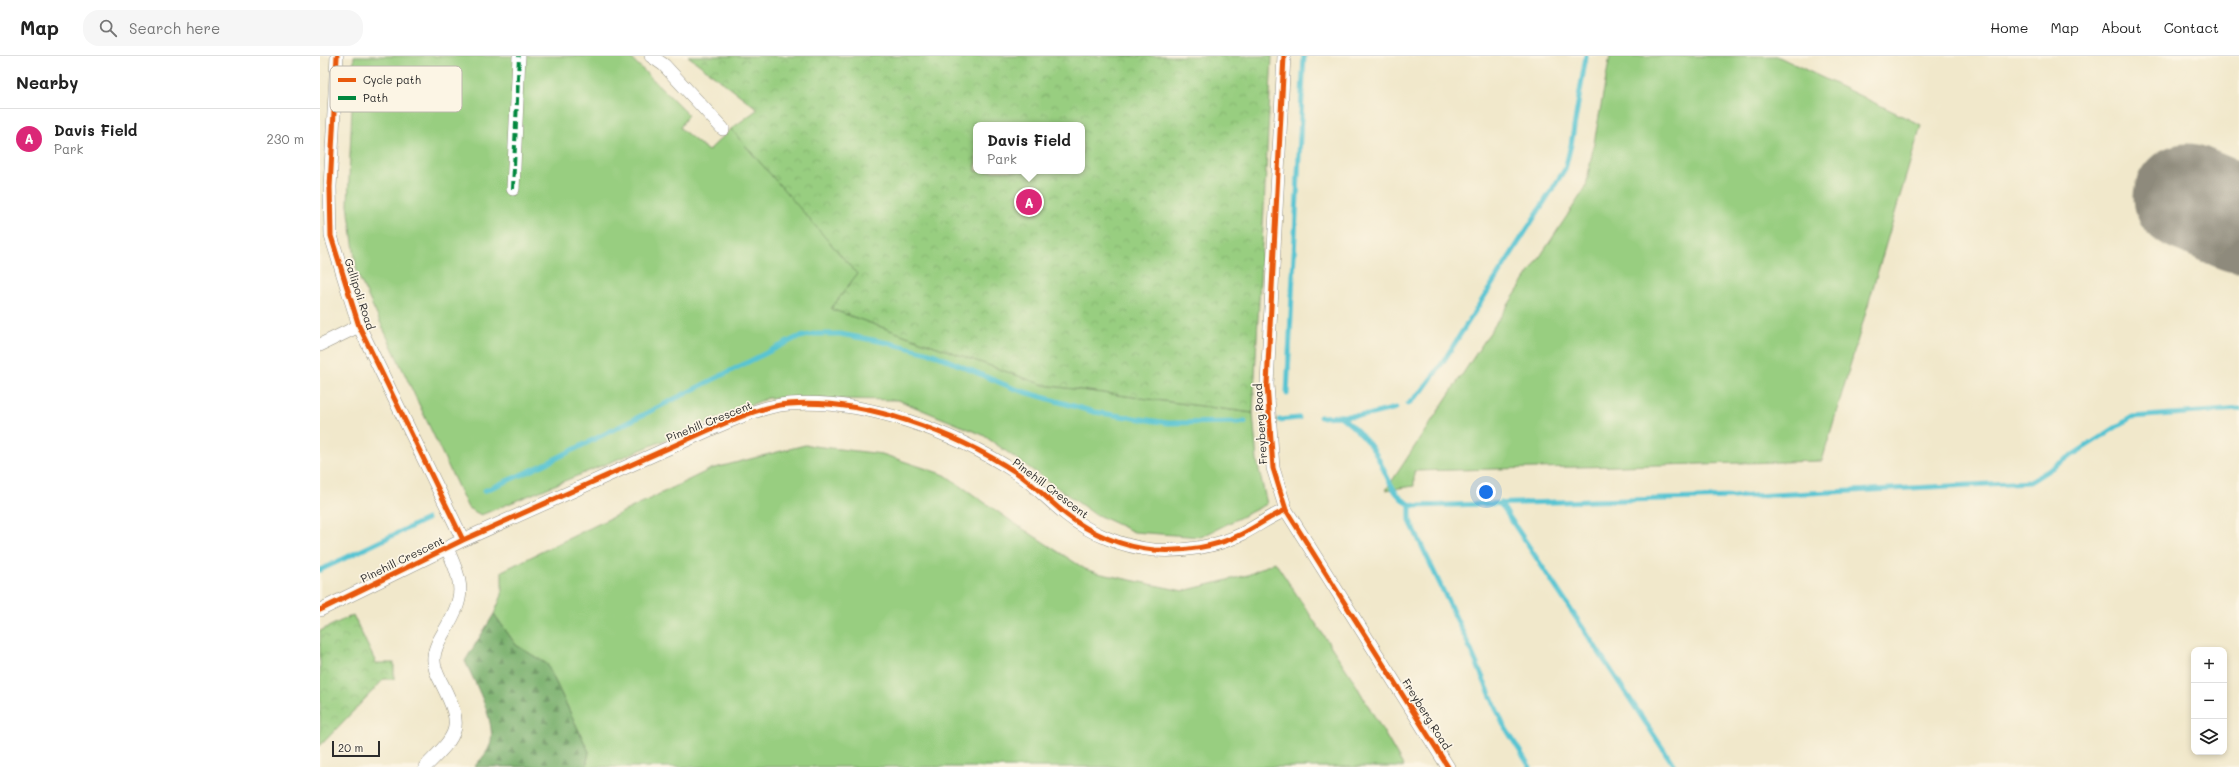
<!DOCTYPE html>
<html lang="en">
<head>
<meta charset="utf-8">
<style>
  :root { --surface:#fff; --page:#f6f6f6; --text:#222; --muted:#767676; --line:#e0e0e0; --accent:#db2777 }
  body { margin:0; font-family:Mali,sans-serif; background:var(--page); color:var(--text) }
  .controls { position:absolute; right:12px; bottom:12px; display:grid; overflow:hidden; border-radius:8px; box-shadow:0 2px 6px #0003 }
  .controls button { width:36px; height:36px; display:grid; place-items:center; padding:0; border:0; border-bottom:1px solid var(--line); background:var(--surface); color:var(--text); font:20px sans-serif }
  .scale { position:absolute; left:12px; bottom:10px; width:48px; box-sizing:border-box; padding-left:4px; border:2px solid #2b2b2b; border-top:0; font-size:11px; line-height:14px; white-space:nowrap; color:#2b2b2b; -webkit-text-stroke:3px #fcf5e5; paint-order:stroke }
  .you { position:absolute; left:1166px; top:436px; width:14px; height:14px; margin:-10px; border:3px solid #fff; border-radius:50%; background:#1a73e8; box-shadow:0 0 0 6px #1a73e833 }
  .badge { display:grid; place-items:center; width:26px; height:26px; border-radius:50%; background:var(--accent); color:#fff; font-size:13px; font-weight:700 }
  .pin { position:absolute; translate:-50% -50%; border:2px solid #fff; box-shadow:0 1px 4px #0006 }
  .popup { position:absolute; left:653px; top:66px; width:112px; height:52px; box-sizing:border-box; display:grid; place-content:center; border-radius:8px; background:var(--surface); filter:drop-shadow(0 1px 3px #0005); font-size:13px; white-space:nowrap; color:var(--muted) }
  .popup b { font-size:15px; color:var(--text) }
  .popup::after { content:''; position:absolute; left:50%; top:100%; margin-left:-8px; border:8px solid transparent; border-top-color:var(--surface) }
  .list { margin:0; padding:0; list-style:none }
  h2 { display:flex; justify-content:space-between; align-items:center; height:52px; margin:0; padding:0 16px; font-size:17px }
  h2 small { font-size:13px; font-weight:400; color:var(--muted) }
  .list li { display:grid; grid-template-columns:26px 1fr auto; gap:12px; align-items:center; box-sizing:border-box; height:60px; padding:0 16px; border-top:1px solid var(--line) }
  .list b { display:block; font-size:15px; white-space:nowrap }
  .list p { margin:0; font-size:13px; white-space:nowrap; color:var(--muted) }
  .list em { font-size:13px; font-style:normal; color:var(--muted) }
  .icon { flex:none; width:22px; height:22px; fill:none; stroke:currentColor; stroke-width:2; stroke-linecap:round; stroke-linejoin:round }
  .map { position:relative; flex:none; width:1919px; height:711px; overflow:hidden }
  header { display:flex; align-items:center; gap:24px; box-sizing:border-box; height:56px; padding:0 20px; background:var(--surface); border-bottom:1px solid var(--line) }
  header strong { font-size:19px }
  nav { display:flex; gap:22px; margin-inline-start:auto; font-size:14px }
  .search { width:280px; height:36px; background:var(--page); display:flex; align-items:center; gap:10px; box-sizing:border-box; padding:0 14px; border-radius:16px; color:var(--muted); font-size:15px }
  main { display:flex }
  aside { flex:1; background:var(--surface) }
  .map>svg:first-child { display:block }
</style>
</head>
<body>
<header>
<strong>Map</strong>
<div class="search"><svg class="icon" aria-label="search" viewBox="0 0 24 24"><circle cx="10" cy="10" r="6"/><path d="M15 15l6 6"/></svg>Search here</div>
<nav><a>Home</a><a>Map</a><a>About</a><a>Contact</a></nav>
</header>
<main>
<aside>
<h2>Nearby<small></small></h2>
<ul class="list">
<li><span class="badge">A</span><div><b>Davis Field</b><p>Park</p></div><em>230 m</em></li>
</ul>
</aside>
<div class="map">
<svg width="1919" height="711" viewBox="0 0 1919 711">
  <defs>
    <pattern id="forest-firs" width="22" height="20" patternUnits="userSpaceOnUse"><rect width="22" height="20" fill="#7ab16e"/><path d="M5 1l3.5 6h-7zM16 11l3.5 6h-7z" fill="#64905b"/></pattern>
    <pattern id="park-crowns" width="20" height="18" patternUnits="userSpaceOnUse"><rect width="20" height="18" fill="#98ce80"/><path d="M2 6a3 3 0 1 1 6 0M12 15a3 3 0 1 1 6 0" fill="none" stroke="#83b16f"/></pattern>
  </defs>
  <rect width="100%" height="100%" fill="#fcf5e5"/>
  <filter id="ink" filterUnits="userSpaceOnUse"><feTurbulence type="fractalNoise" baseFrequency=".025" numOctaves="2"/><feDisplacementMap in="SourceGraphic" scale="8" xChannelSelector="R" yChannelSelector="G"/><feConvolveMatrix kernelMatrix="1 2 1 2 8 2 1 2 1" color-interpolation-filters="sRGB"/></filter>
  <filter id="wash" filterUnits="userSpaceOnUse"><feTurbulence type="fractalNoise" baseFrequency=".012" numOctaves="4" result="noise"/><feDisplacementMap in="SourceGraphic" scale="16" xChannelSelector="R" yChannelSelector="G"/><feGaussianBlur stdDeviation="0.9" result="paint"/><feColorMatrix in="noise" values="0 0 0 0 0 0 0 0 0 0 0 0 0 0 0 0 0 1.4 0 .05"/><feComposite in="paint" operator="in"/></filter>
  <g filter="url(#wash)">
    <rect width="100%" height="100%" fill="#f1e8cb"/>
    <path fill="#98ce80" stroke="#627c56" d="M34 0H309L368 58 360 72 388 95 411 73 538 218 511 253 724 329 933 357 937 405 947 448 881 481 814 476 773 457 663 379 578 344 448 342 161 459 148 452 37 217 28 149Z
      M1290 0H1457L1601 69 1502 405 1094 415V430L1066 434 1266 131Z
      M485 389 562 398 625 419 694 467 765 513 777 517 863 535 928 519 955 506 1032 622 1084 711H266L269 696 227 608 196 589 174 558 182 539V515L391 413Z"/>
    <path fill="url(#forest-firs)" stroke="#526e4c" d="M174 558 196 589 227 608 269 696 266 711H154C161 703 169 696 171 685 175 663 154 625 145 605Z"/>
    <path fill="url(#park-crowns)" stroke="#627c56" fill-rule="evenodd" d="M368 0H952L933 357 724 329 511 253 537 218 411 73 438 53ZM656 69H762V115H656Z
      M33 559 56 607H74V623H64L0 690V575Z"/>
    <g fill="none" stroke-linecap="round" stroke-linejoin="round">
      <path stroke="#58c4d2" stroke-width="5" d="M967 338 984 0
        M1088 348 1102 335 1121 309 1245 113 1251 89 1266 0
        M1020 360C1033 370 1045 381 1054 395 1066 413 1072 446 1096 450L1414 441 1710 426 1812 361 1919 353
        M1000 361 1048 359 1076 352
        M959 364 979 362
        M164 435 223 409 476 282 494 278H520L569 287 613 298 695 333 774 356 848 367 925 366
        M1180 447 1355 711
        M1090 448V465L1098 482 1146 583 1183 668 1210 711
        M0 514 107 463"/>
      <path stroke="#8e8a7b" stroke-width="107" d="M1867 141 1919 163"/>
    </g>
  </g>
  <g filter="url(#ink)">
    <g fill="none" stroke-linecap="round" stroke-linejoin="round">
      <defs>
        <path id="minor" d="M17 0 10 131 11 180 39 270 143 484
          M331 0 344 9 403 73
          M964 0 947 328 953 412 966 454 1128 711
          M193 133 199 0
          M0 289 39 270
          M0 554 143 484 391 373C415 363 443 350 469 348 545 342 634 376 697 417 715 429 730 446 747 459 771 478 803 491 834 494 863 496 896 491 922 478 937 470 951 460 966 454
          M105 711C139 677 144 672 122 628 118 620 113 611 114 602 114 592 120 583 125 574 146 539 143 529 127 492"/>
      </defs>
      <use href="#minor" stroke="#8e8a7b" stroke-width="14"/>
      <use href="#minor" stroke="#fff" stroke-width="13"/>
      <path stroke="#00873e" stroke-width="4" stroke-dasharray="8 4" stroke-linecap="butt" d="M193 133 199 0"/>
      <defs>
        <path id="cycleway" d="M17 0 10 131 11 180 39 270 143 484
          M964 0 947 328 953 412 966 454 1128 711
          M0 554 143 484 391 373C415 363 443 350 469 348 545 342 634 376 697 417 715 429 730 446 747 459 771 478 803 491 834 494 863 496 896 491 922 478 937 470 951 460 966 454"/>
      </defs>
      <use href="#cycleway" stroke="#fcf5e5" stroke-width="8"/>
      <use href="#cycleway" stroke="#e8590c" stroke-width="5"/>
    </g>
  </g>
  <g text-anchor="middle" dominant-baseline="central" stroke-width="3.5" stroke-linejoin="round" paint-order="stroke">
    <g font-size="11" fill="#2b2b2b" stroke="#fcf5e5">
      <text transform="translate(40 238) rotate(72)">Gallipoli Road</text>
      <text transform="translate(389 365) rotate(-22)">Pinehill Crescent</text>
      <text transform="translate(940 368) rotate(-94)">Freyberg Road</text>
      <text transform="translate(731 432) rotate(37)">Pinehill Crescent</text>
      <text transform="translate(82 503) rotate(-26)">Pinehill Crescent</text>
      <text transform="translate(1107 658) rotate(58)">Freyberg Road</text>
    </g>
  </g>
  <rect x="10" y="10" width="132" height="46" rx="6" fill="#fcf5e5" stroke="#bdb8ad" stroke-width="1"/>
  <rect x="18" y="22" width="18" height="4" fill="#e8590c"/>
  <rect x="18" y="40" width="18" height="4" fill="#00873e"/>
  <g font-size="11" fill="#2b2b2b">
    <text x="43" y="28">Cycle path</text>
    <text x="43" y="46">Path</text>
  </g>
</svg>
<div class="controls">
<button>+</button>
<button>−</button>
<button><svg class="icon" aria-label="layers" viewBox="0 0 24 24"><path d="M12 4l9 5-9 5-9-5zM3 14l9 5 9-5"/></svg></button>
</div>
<div class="scale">20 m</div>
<div class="you"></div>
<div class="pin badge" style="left:709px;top:146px">A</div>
<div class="popup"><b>Davis Field</b>Park</div>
</div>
</main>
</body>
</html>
